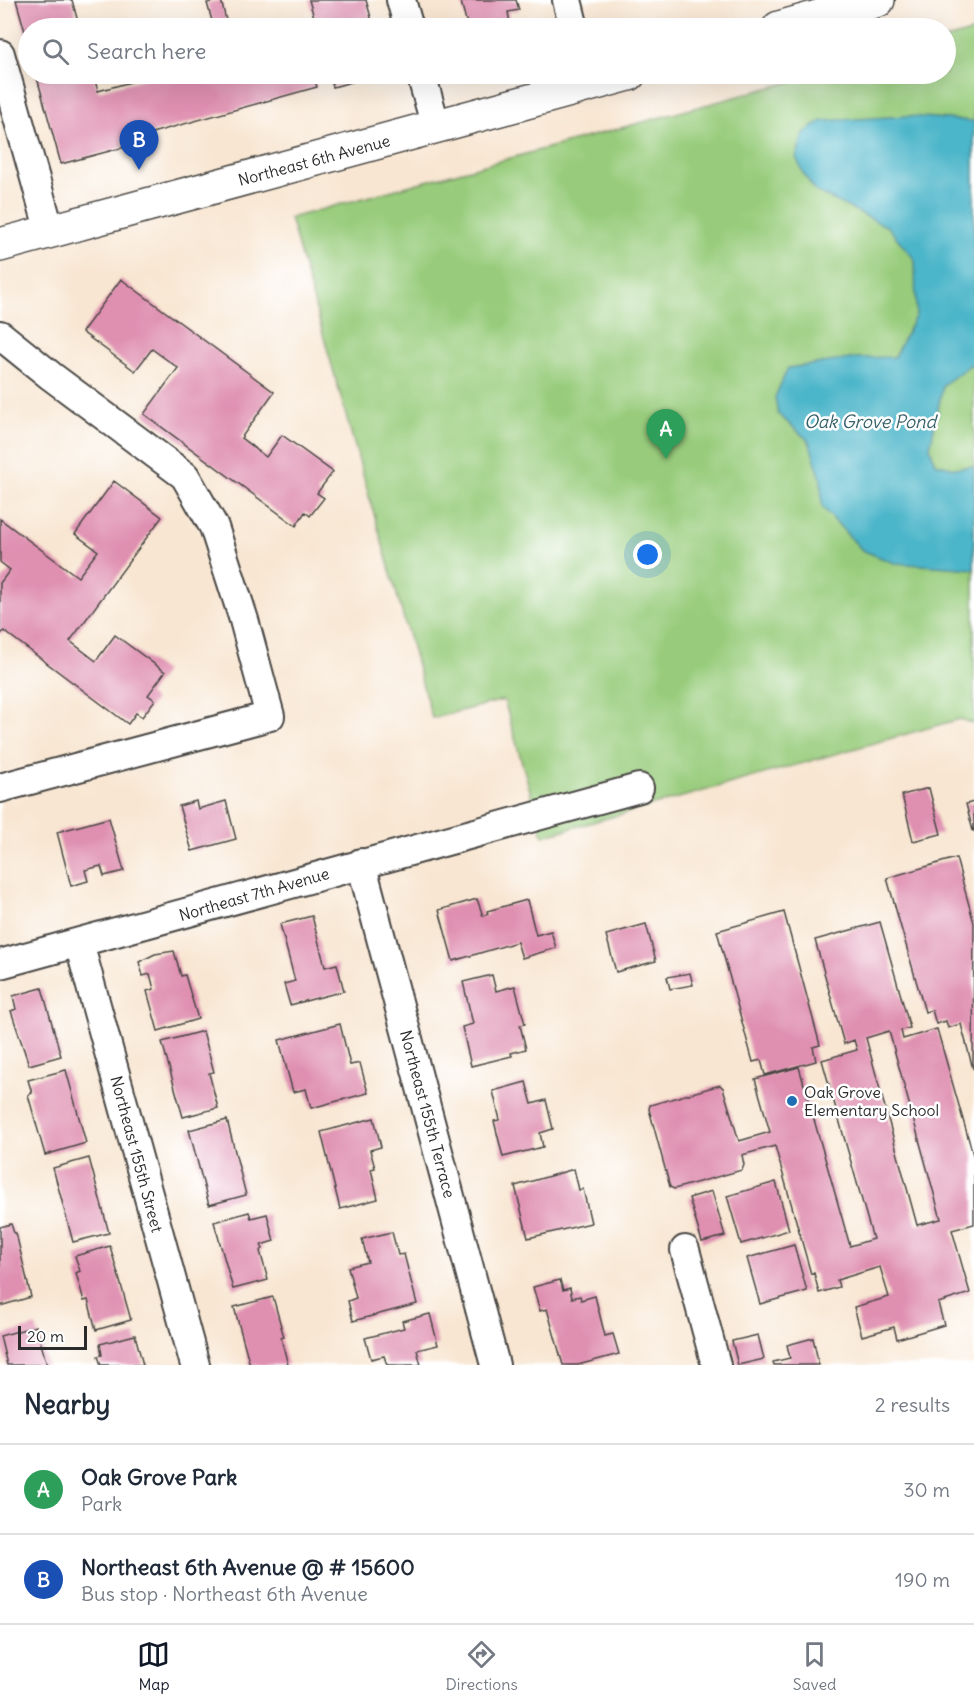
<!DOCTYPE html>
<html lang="en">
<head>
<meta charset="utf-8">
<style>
  :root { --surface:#fff; --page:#f6f6f7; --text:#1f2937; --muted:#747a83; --line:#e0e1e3; --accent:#111827 }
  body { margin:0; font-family:Delius,sans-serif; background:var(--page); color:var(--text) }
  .scale { position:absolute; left:18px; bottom:15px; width:69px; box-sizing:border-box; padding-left:6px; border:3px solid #2b2b2b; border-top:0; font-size:16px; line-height:21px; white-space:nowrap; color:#2b2b2b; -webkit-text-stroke:4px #fff; paint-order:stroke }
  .you { position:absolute; left:648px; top:555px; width:21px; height:21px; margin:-15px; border:4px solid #fff; border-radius:50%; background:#1a73e8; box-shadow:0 0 0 9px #1a73e833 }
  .badge { display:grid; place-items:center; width:39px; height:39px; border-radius:50%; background:var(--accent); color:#fff; font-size:20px; font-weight:700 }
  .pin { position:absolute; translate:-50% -50px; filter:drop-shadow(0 2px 3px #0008) }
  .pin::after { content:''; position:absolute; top:32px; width:21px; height:18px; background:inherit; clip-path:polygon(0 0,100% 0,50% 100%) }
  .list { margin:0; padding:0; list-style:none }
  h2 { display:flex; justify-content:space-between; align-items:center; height:78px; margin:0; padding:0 24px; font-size:26px }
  h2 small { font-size:20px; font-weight:400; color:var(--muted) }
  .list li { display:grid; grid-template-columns:39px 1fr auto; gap:18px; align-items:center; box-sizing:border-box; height:90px; padding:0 24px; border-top:2px solid var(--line) }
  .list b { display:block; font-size:22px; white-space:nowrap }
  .list p { margin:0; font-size:20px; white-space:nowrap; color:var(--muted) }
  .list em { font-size:20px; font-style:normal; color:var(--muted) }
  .icon { flex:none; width:33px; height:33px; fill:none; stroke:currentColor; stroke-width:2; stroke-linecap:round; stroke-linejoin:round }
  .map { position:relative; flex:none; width:974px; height:1365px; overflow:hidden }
  .search { position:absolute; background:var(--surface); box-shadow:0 6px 24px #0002; left:18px; right:18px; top:18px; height:66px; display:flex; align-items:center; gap:15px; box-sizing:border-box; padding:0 21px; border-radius:33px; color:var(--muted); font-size:22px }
  .sheet { height:258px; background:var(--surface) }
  nav { display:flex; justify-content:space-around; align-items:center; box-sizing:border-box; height:84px; border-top:2px solid var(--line); background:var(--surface); font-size:16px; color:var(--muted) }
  nav a { display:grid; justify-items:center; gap:3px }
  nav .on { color:var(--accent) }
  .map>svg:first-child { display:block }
</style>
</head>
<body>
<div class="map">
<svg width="974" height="1365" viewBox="0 0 974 1365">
  <rect width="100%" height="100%" fill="#fff"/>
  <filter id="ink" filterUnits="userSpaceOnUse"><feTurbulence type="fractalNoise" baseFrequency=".0167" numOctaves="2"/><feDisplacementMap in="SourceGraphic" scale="12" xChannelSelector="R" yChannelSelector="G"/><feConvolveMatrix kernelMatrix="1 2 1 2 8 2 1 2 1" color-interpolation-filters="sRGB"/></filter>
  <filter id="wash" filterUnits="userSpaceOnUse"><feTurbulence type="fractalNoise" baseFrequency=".008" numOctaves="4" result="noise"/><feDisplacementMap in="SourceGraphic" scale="24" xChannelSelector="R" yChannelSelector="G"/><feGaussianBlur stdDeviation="1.35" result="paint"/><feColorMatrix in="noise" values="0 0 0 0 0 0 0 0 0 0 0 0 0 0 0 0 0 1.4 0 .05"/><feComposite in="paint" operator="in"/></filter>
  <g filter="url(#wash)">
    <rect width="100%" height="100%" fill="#f8e6d2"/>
    <path fill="#98cc7c" stroke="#627c54" stroke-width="1.5" d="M974 31V724L960 719 543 836 504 700 432 718 290 218 820 74H946V39Z"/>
    <path fill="#4bb5c9" stroke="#3b707a" stroke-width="1.5" d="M908 116 974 121V362L943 385 930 447 935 463 955 468 974 466V569L894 563 862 550 822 507 821 479 809 441 778 414 775 397 788 368 857 358 894 357 916 315 915 260 888 227 815 191 803 173 796 157 804 133 822 121Z"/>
    <g id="blocks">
      <path fill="#df8fb0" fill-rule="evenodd" d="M16 0H72L78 22 86 21 89 28H28V42Z
        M221 0 228 28H214L207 3Z
        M309 0H366L374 28H317Z
        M469 0H516L519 10 508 12 511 28H468L461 2Z
        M36 74H93L98 91 160 74H313L317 87 123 141 125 147 61 164Z
        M329 74H381L333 87Z
        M121 279 274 392 241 438 266 457 282 435 333 472 317 493 324 498 310 516 305 512 296 526 144 414 178 368 152 349 135 371 82 332Z
        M114 481 162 517 70 641 96 661 115 635 165 672 148 695 155 700 142 717 136 713 128 724 4 631 0 635V583L10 570 0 562V519L78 577 98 551 75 534Z
        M929 788 941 834 913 841 902 795Z
        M196 801 198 809 226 801 236 839 192 851 179 806Z
        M974 802V831H973L966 804Z
        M109 818 124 871 104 876 101 866 85 870 88 881 71 886 57 832Z
        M956 858 974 923 973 1069 961 1024 948 1028 946 1021 936 1024 932 1010 925 1012 887 878Z
        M477 899 483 916 488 914 487 911 527 900 536 935 551 931 556 948 522 958 517 942 453 961 439 910Z
        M784 912 820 1045 813 1047 816 1061 765 1075 761 1060 753 1062 717 931Z
        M312 916 325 967 337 964 344 991 290 1005 284 984 295 981 280 924Z
        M880 922 910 1028 901 1030 903 1039 937 1029 974 1158V1224L952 1230 970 1293 938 1303 944 1325 897 1339 894 1327 862 1336 854 1307 889 1297 880 1267 837 1280 839 1287 819 1293 814 1273 811 1274 775 1146 742 1155 744 1165 742 1170 674 1189 670 1187 649 1109 650 1105 720 1085 723 1088 739 1141 770 1132 755 1079 799 1067 850 1246 873 1239 822 1060 857 1050 854 1040 844 1044 815 940ZM889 1031 941 1219 917 1225 866 1038Z
        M646 924 656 961 616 972 606 935Z
        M174 951 181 976 185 975 198 1019 158 1031 147 991 154 989 150 974 143 976 139 962 155 954Z
        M690 973 693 985 670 989 667 977Z
        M492 975 496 991 515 986 525 1024 520 1025 526 1049 511 1053 512 1056 471 1066 462 1027 473 1024 463 982Z
        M42 988 61 1056 29 1065 11 1011 16 1009 13 996Z
        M340 1024 350 1065 360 1063 368 1093 311 1108 306 1089 293 1092 279 1040Z
        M203 1031 214 1072 209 1073 218 1108 183 1117 162 1042Z
        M66 1070 86 1143 45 1155 28 1095 32 1093 28 1080Z
        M526 1082 532 1104 546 1100 553 1129 540 1133 543 1147 503 1157 494 1121 500 1120 493 1091Z
        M374 1118 381 1147 370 1150 375 1168 371 1169 378 1199 340 1209 321 1132Z
        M227 1120 246 1195 209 1205 189 1130Z
        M89 1158 109 1233 73 1242 53 1168Z
        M574 1169 579 1190 583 1189 591 1223 528 1238 515 1186Z
        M776 1182 789 1230 741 1244 727 1196Z
        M712 1191 725 1236 702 1242 689 1198Z
        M249 1212 251 1218 267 1214 274 1241 261 1245 263 1249 260 1251 268 1280 233 1289 214 1222Z
        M11 1224 14 1233H16L31 1297 0 1306V1227Z
        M392 1232 398 1255 404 1254 417 1304 353 1321 348 1301 356 1298 348 1267 368 1262 362 1239Z
        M794 1245 807 1291 760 1304 747 1258Z
        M110 1246 131 1320 96 1330 88 1300 84 1301 76 1273 80 1271 75 1256Z
        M560 1280 563 1290 570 1288 572 1298 580 1296 581 1300 595 1296 605 1336 613 1334 619 1354 578 1365H563L547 1309 540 1311 533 1287Z
        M273 1297 284 1337 281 1338 288 1365H250L234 1307Z
        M430 1314 438 1345 417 1350 421 1365H387L384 1356 371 1359 365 1338 404 1328 402 1321Z
        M36 1326 47 1365H7L0 1336Z
        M135 1335 143 1365H101L98 1356 102 1355 100 1344Z
        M758 1335 764 1359 738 1365 732 1341Z
        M813 1338 819 1365H774L773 1362 790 1358 787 1345Z"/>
    </g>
  </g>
  <g filter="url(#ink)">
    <use href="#blocks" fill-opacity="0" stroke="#4a4744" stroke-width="1.5"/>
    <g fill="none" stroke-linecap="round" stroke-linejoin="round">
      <defs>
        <path id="minor" d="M401 0 409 28
          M567 0 574 28
          M0 54 50 232
          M421 74 436 127
          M0 335 51 376 185 476 214 527 244 620 270 716 0 788
          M361 863 495 1365
          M79 943 195 1365
          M0 964 639 788
          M685 1250 716 1365"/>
        <path id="major" d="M779 28 878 0
          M0 245 629 74"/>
      </defs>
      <use href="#minor" stroke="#4a4744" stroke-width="32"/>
      <use href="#major" stroke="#4a4744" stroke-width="36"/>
      <use href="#minor" stroke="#fff" stroke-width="28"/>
      <use href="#major" stroke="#fff" stroke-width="33"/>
    </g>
  </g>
  <circle fill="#1f6fb2" stroke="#fff" stroke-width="2" cx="792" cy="1101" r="6"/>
  <g text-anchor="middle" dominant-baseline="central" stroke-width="5" stroke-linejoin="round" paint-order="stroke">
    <g font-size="16" fill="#2b2b2b" stroke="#fff">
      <text transform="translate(314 160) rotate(-15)">Northeast 6th Avenue</text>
      <text transform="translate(254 894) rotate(-16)">Northeast 7th Avenue</text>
      <text transform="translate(428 1114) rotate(75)">Northeast 155th Terrace</text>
      <text transform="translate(137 1154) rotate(75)">Northeast 155th Street</text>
    </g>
    <g font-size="16" fill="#2b2b2b" stroke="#fff" text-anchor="start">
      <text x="804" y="1092">Oak Grove<tspan x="804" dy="18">Elementary School</tspan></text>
    </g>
    <g font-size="18" font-style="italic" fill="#38626a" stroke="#fff">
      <text x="870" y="421">Oak Grove Pond</text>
    </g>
  </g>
</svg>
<div class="scale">20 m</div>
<div class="you"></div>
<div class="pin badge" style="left:666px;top:459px;background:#2e9e5b">A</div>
<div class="pin badge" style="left:139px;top:170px;background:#1a4fb4">B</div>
<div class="search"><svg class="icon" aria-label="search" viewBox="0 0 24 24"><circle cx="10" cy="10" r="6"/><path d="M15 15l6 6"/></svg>Search here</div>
</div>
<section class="sheet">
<h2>Nearby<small>2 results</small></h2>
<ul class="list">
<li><span class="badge" style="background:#2e9e5b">A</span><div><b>Oak Grove Park</b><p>Park</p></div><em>30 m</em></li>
<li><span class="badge" style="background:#1a4fb4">B</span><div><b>Northeast 6th Avenue @ # 15600</b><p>Bus stop · Northeast 6th Avenue</p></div><em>190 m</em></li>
</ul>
</section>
<nav>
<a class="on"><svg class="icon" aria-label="map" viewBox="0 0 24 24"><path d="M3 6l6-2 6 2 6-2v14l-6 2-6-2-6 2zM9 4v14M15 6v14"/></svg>Map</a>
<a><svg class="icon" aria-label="directions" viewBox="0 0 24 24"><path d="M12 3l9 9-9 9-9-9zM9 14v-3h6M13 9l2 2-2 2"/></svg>Directions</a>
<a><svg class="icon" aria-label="saved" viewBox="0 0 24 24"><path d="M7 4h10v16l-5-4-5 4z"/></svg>Saved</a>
</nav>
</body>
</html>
